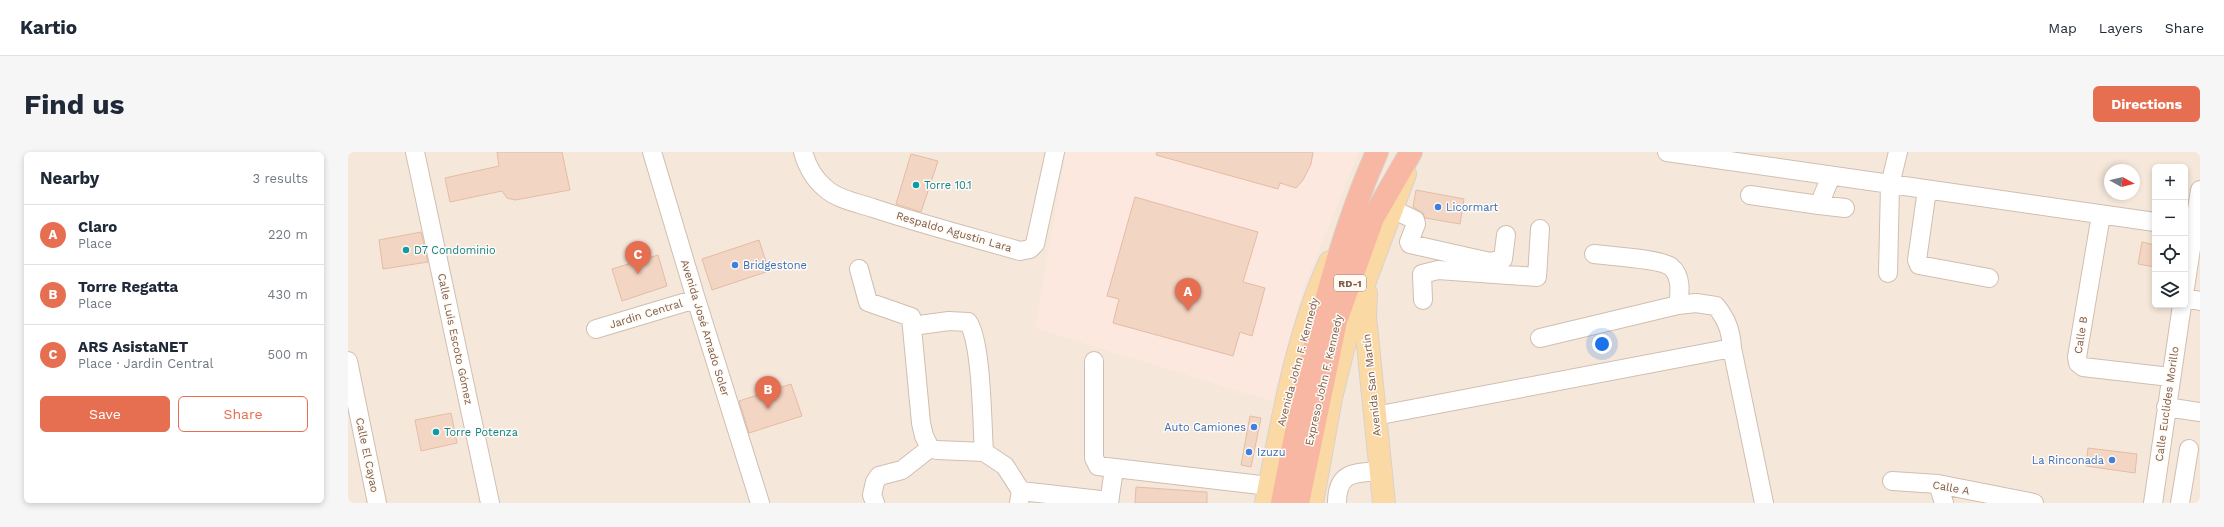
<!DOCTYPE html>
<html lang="en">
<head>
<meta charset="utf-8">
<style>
  :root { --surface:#fff; --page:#f6f6f7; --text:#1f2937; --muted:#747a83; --line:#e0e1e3; --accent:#e76f51 }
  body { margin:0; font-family:"Work Sans",sans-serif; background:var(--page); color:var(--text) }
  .controls { position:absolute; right:12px; top:12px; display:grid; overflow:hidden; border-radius:6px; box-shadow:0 2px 6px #0003 }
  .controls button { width:36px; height:36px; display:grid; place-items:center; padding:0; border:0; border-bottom:1px solid var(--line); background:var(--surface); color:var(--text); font:20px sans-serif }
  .compass { position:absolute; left:1756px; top:12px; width:36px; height:36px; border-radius:50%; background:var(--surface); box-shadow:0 2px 6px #0003; rotate:98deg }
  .you { position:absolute; left:1254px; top:192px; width:14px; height:14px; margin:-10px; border:3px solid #fff; border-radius:50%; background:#1a73e8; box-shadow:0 0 0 6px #1a73e833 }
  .badge { display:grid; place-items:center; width:26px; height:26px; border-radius:50%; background:var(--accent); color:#fff; font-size:13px; font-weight:700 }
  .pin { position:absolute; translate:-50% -33px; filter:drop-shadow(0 1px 2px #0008) }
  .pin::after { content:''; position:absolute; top:21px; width:14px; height:12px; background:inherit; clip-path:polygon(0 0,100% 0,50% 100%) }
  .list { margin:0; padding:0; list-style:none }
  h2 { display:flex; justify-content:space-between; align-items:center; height:52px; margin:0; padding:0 16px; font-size:17px }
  h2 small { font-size:13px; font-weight:400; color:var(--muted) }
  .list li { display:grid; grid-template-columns:26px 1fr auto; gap:12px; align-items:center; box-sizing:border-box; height:60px; padding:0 16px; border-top:1px solid var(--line) }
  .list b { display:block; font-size:15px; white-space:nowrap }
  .list p { margin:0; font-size:13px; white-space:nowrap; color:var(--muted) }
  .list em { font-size:13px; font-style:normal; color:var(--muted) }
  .actions { display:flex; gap:8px; padding:12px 16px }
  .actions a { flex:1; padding:9px 0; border:1px solid var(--accent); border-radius:6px; text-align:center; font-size:14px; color:var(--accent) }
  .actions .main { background:var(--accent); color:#fff }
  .icon { flex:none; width:22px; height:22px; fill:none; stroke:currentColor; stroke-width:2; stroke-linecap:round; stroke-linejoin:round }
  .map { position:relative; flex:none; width:1852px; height:351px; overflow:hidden; border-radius:6px }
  header { display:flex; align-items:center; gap:24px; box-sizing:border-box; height:56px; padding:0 20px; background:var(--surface); border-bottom:1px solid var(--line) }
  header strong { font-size:19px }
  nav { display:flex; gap:22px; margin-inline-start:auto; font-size:14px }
  .intro { display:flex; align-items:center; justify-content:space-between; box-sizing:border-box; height:96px; padding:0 24px }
  h1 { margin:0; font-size:28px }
  .button { padding:10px 18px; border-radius:6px; background:var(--accent); color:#fff; font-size:14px; font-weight:700 }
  main { display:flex; gap:24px; padding:0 24px }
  aside { flex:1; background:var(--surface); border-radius:6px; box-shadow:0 2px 6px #0003 }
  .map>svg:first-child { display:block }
</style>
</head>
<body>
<header>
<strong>Kartio</strong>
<nav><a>Map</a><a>Layers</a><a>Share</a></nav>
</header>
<div class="intro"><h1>Find us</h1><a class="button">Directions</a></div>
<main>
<aside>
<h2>Nearby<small>3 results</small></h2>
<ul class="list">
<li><span class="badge">A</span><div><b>Claro</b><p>Place</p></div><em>220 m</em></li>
<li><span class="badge">B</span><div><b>Torre Regatta</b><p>Place</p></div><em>430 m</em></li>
<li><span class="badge">C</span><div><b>ARS AsistaNET</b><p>Place · Jardin Central</p></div><em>500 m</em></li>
</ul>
<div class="actions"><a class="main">Save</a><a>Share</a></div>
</aside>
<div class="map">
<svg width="1852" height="351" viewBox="0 0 1852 351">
  <rect width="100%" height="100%" fill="#fdf6ec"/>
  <path fill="#f5e8da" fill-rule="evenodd" d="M0 0H1852V351H0ZM1807 15H1837V153H1807ZM1762 18H1786V42H1762Z"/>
  <path fill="#fde8e0" d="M718 0H1011L956 134 924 249 687 176Z"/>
  <path fill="#f3d5c3" stroke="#e6bba3" d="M149 0H214L222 38 167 48 159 46 154 39 102 50 97 26 151 14Z
    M809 0H965L963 12 955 28 948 36 932 31 930 37 808 3Z
    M563 2 590 9 573 60 548 52Z
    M1068 38 1116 47 1112 72 1077 66 1075 61 1065 55Z
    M787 45 910 80 895 130 917 136 904 184 892 180 885 204 765 171 771 147 759 144Z
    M73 80 80 110 35 117 31 88Z
    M411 88 421 119 364 138 354 107Z
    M1794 90 1807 93V115L1790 112Z
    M310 103 319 134 274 149 264 117Z
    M443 232 454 264 401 281 391 249Z
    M103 261 109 291 73 299 67 268Z
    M902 264 913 266 903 315 893 313Z
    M1740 296 1789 302 1787 321 1738 314Z
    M788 335 859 340V351H787Z"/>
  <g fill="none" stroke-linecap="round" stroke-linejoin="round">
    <defs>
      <path id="minor" d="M67 0 142 351
        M304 0 348 147 412 351
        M455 0C459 14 465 26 477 36 489 47 509 51 525 56 573 72 623 85 672 99L682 97 687 92 707 0
        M1319 0 1807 70
        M1579 38 1569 108 1571 113 1641 126
        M1402 43 1471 53 1483 24
        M1471 53 1497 56
        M1044 57 1067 68 1068 72 1061 90 1062 92 1142 110 1155 107 1158 83
        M1753 63 1729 205 1730 211 1735 215 1822 225
        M1246 102C1261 104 1314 107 1323 115 1334 124 1332 141 1330 153L1348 151 1368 154C1379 168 1383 179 1384 196
        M511 117 520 150 563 165 573 271 576 284 582 296 589 298 636 300 657 314 673 339 671 351
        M1540 121 1542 33 1550 0
        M1837 136 1852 38
        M1837 146 1852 149
        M1075 148 1074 122 1090 118 1189 125 1192 77
        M564 174 601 169 620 170C634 190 634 273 636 300
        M248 177 348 147
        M1192 186 1330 153
        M0 209 29 351
        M746 209V306L750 314 921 334
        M1818 255 1852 260
        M1027 264 1384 196 1416 351
        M1544 329 1590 332 1686 351
        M1590 332 1596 351
        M673 339 761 349
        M527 351 524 343 527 330 531 324 554 318 582 296
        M761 351 766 317
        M989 351C989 319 1007 321 1033 319
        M1805 351 1834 153
        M1832 351 1841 297"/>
      <path id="major" d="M1018 141 1017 164 1036 351
        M918 351C934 271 948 184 982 110
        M964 351 983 246 1002 169 1057 22"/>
      <path id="highway" d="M934 351C957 232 980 111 1029 0
        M950 351 988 169 1025 66 1063 0"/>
    </defs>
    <use href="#minor" stroke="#d1beb0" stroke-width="20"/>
    <use href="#major" stroke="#dad1cd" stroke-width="24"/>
    <use href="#highway" stroke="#dad1cd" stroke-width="24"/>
    <use href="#minor" stroke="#fff" stroke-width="18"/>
    <use href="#major" stroke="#fbd9a5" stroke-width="22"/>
    <use href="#highway" stroke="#f7b7a3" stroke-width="22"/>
  </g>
  <g fill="#0f9aa8" stroke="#fffaf3" stroke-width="1.5">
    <circle cx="568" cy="33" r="4"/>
    <circle cx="58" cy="98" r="4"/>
    <circle cx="88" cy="280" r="4"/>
  </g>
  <g fill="#3f7fe0" stroke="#fffaf3" stroke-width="1.5">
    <circle cx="1090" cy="55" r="4"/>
    <circle cx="387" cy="113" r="4"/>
    <circle cx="906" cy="275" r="4"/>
    <circle cx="901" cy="300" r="4"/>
    <circle cx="1764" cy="308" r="4"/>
  </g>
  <g text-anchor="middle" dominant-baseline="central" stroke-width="3" stroke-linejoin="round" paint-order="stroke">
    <rect fill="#fffaf3" stroke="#a28b7f" stroke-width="1" x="986" y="123" width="32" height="16" rx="3"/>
    <g font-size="10" font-weight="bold" fill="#7a5c4d">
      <text x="1002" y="131">RD-1</text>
    </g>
    <g font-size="11" fill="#0d838f" stroke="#fffaf3" text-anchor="start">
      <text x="576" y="33">Torre 10.1</text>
      <text x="66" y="98">D7 Condominio</text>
      <text x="96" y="280">Torre Potenza</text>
    </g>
    <g font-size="11" fill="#366cbe" stroke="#fffaf3" text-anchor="start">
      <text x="1098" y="55">Licormart</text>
      <text x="395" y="113">Bridgestone</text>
      <text x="898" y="275" text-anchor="end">Auto Camiones</text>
      <text x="909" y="300">Izuzu</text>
      <text x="1756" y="308" text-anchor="end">La Rinconada</text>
    </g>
    <g font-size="11" fill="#7a5c4d" stroke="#fffaf3">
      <text transform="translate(606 80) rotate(16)">Respaldo Agustin Lara</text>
      <text transform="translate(298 162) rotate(-17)">Jardin Central</text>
      <text transform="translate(357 176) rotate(73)">Avenida José Amado Soler</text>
      <text transform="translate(1733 183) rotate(-81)">Calle B</text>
      <text transform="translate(107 187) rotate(78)">Calle Luis Escoto Gómez</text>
      <text transform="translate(950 210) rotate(-75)">Avenida John F. Kennedy</text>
      <text transform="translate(976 228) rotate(-77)">Expreso John F. Kennedy</text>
      <text transform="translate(1024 233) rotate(-96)">Avenida San Martín</text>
      <text transform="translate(1819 252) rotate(-82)">Calle Euclides Morillo</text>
      <text transform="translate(19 303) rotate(78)">Calle El Cayao</text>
      <text transform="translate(1603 336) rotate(10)">Calle A</text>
    </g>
  </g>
</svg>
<div class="controls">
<button>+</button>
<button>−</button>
<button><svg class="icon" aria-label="locate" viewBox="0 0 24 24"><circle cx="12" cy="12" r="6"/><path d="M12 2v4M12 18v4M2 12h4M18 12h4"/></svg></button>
<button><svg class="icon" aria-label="layers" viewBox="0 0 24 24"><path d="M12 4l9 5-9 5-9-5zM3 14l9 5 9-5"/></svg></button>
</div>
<svg class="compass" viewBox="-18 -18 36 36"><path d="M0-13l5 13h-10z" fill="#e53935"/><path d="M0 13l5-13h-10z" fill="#747a83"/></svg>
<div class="you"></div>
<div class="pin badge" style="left:840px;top:159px">A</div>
<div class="pin badge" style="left:420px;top:257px">B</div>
<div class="pin badge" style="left:290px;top:122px">C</div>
</div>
</main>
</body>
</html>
